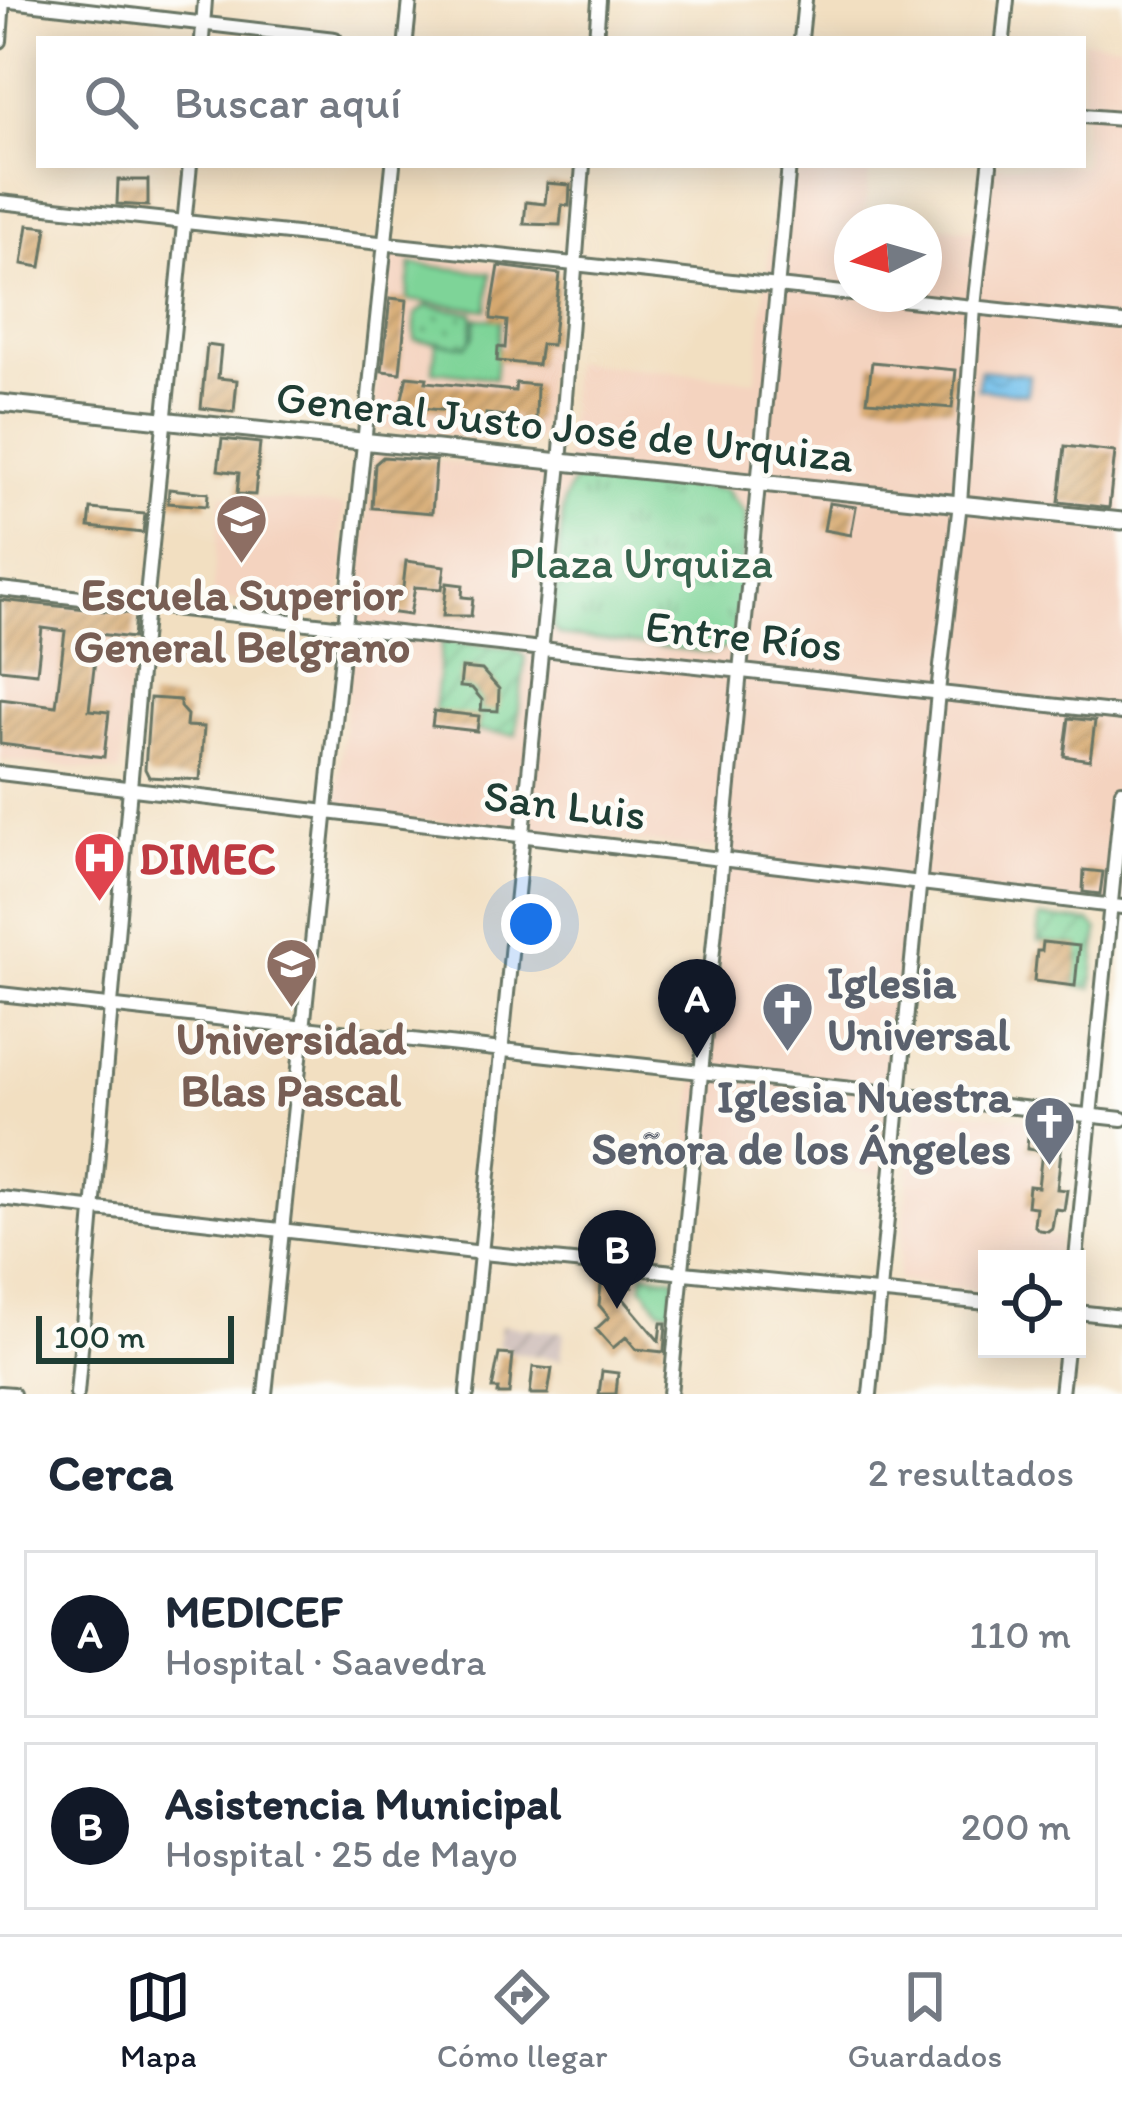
<!DOCTYPE html>
<html lang="es">
<head>
<meta charset="utf-8">
<style>
  :root { --surface:#fff; --page:#f2f2f3; --text:#1f2937; --muted:#747a83; --line:#e0e1e3; --accent:#111827 }
  body { margin:0; font-family:Itim,sans-serif; background:var(--page); color:var(--text) }
  .controls { position:absolute; right:36px; bottom:36px; display:grid; overflow:hidden; border-radius:0px; box-shadow:0 6px 30px #0003 }
  .controls button { width:108px; height:108px; display:grid; place-items:center; padding:0; border:0; border-bottom:3px solid var(--line); background:var(--surface); color:var(--text); font:60px sans-serif }
  .compass { position:absolute; left:834px; top:204px; width:108px; height:108px; border-radius:50%; background:var(--surface); box-shadow:0 6px 30px #0003; rotate:265deg }
  .scale { position:absolute; left:36px; bottom:30px; width:198px; box-sizing:border-box; padding-left:12px; border:6px solid #1f3d34; border-top:0; font-size:33px; line-height:42px; white-space:nowrap; color:#1f3d34; -webkit-text-stroke:9px #fdfcf7; paint-order:stroke }
  .you { position:absolute; left:531px; top:924px; width:42px; height:42px; margin:-30px; border:9px solid #fff; border-radius:50%; background:#1a73e8; box-shadow:0 0 0 18px #1a73e833 }
  .badge { display:grid; place-items:center; width:78px; height:78px; border-radius:50%; background:var(--accent); color:#fff; font-size:39px; font-weight:700 }
  .pin { position:absolute; translate:-50% -99px; filter:drop-shadow(0 3px 6px #0008) }
  .pin::after { content:''; position:absolute; top:63px; width:42px; height:36px; background:inherit; clip-path:polygon(0 0,100% 0,50% 100%) }
  .list { margin:0; padding:0; list-style:none }
  h2 { display:flex; justify-content:space-between; align-items:center; height:156px; margin:0; padding:0 48px; font-size:51px }
  h2 small { font-size:39px; font-weight:400; color:var(--muted) }
  .list li { display:grid; grid-template-columns:78px 1fr auto; gap:36px; align-items:center; box-sizing:border-box; height:168px; margin:0 24px 24px; padding:0 24px; border:3px solid var(--line); border-radius:0px }
  .list b { display:block; font-size:45px; white-space:nowrap }
  .list p { margin:0; font-size:39px; white-space:nowrap; color:var(--muted) }
  .list em { font-size:39px; font-style:normal; color:var(--muted) }
  .icon { flex:none; width:66px; height:66px; fill:none; stroke:currentColor; stroke-width:2; stroke-linecap:round; stroke-linejoin:round }
  .map { position:relative; flex:none; width:1122px; height:1394px; overflow:hidden }
  .search { position:absolute; background:var(--surface); box-shadow:0 6px 30px #0003; left:36px; right:36px; top:36px; height:132px; display:flex; align-items:center; gap:30px; box-sizing:border-box; padding:0 42px; border-radius:0px; color:var(--muted); font-size:45px }
  .sheet { height:540px; background:var(--surface) }
  nav { display:flex; justify-content:space-around; align-items:center; box-sizing:border-box; height:168px; border-top:3px solid var(--line); background:var(--surface); font-size:33px; color:var(--muted) }
  nav a { display:grid; justify-items:center; gap:6px }
  nav .on { color:var(--accent) }
  .map>svg:first-child { display:block }
</style>
</head>
<body>
<div class="map">
<svg width="1122" height="1394" viewBox="0 0 1122 1394">
  <defs>
    <pattern id="industrial-furrows" width="10" height="10" patternUnits="userSpaceOnUse" patternTransform="scale(3)"><rect width="10" height="10" fill="#d0c0bb"/><path d="M-1 1l2-2M0 10L10 0M9 11l2-2" fill="none" stroke="#a89d99"/></pattern>
    <pattern id="grass-dots" width="8" height="8" patternUnits="userSpaceOnUse" patternTransform="scale(3)"><rect width="8" height="8" fill="#7ed498"/><path d="M2 2h.1M6 6h.1" fill="none" stroke="#67ad7d" stroke-width="1.8" stroke-linecap="round"/></pattern>
    <pattern id="park-tufts" width="24" height="20" patternUnits="userSpaceOnUse" patternTransform="scale(3)"><rect width="24" height="20" fill="#7ed498"/><path d="M3 7l-1-3M5 7V3M7 7l1-3M15 17l-1-3M17 17v-4M19 17l1-3" fill="none" stroke="#67ad7d"/></pattern>
    <pattern id="garden-furrows" width="10" height="10" patternUnits="userSpaceOnUse" patternTransform="scale(3)"><rect width="10" height="10" fill="#7ed498"/><path d="M-1 1l2-2M0 10L10 0M9 11l2-2" fill="none" stroke="#67ad7d"/></pattern>
    <pattern id="water-waves" width="16" height="10" patternUnits="userSpaceOnUse" patternTransform="scale(3)"><rect width="16" height="10" fill="#72c0ec"/><path d="M0 5q4-4 8 0t8 0" fill="none" stroke="#5d9dc0"/></pattern>
    <pattern id="building-hatch" width="6" height="6" patternUnits="userSpaceOnUse" patternTransform="scale(3)"><rect width="6" height="6" fill="#d6a970"/><path d="M-1 1l2-2M0 6l6-6M5 7l2-2" fill="none" stroke="#ad8b5d"/></pattern>
  </defs>
  <rect width="100%" height="100%" fill="#fdfcf7"/>
  <filter id="ink" filterUnits="userSpaceOnUse"><feTurbulence type="fractalNoise" baseFrequency=".00833" numOctaves="2"/><feDisplacementMap in="SourceGraphic" scale="24" xChannelSelector="R" yChannelSelector="G"/><feConvolveMatrix kernelMatrix="1 2 1 2 8 2 1 2 1" color-interpolation-filters="sRGB"/></filter>
  <filter id="wash" filterUnits="userSpaceOnUse"><feTurbulence type="fractalNoise" baseFrequency=".004" numOctaves="4" result="noise"/><feDisplacementMap in="SourceGraphic" scale="48" xChannelSelector="R" yChannelSelector="G"/><feGaussianBlur stdDeviation="2.7" result="paint"/><feColorMatrix in="noise" values="0 0 0 0 0 0 0 0 0 0 0 0 0 0 0 0 0 1.4 0 .05"/><feComposite in="paint" operator="in"/></filter>
  <g filter="url(#wash)">
    <rect width="100%" height="100%" fill="#f2dfc1"/>
    <path fill="#f4d3bf" d="M1083 40 1122 44V913L911 892 883 1174 688 1154 718 850 335 811 374 453 565 475 572 362 756 380 776 178 796 180 798 165H870L864 218 896 222H852V294H924V225L974 230 981 165H1083Z
      M395 251 556 270 560 274 540 437 533 444 373 428 389 258Z
      M221 495 344 506 341 543 349 544 339 609 212 598Z
      M0 596 137 610 120 773 0 760Z
      M916 1106 1041 1120 1040 1138H1028V1149L1042 1151 1038 1187 1029 1186 1027 1205 1036 1207 1032 1234 1060 1236 1058 1259H987V1291L897 1281Z"/>
    <path fill="url(#industrial-furrows)" d="M500 1325 564 1332 561 1359 505 1352 506 1347 498 1346Z"/>
    <path fill="url(#grass-dots)" stroke="#4e8866" stroke-width="3" d="M426 306 473 313 471 343 466 346 415 340V315Z"/>
    <path fill="url(#park-tufts)" stroke="#4e8866" stroke-width="3" d="M583 475 726 490 746 515 737 632 728 646 714 653 560 635 552 627 564 501 571 485Z
      M644 1273 676 1278 671 1311 660 1309 642 1286Z"/>
    <path fill="url(#garden-furrows)" stroke="#4e8866" stroke-width="3" fill-rule="evenodd" d="M442 641 515 649 525 657 516 735 477 731 479 719 434 711ZM463 668 482 670 499 689 481 710 482 700 472 688 461 687Z
      M1040 917 1090 922 1098 930 1092 988 1075 986 1079 946 1038 941Z"/>
    <path fill="#7ed498" stroke="#4e8866" stroke-width="3" d="M411 264 491 273 487 310 407 300Z
      M476 318 501 320 495 378 433 371 436 343 466 346 474 336Z"/>
    <path fill="url(#water-waves)" stroke="#487e90" stroke-width="3" d="M980 370 1029 375 1027 394 978 389Z"/>
    <g id="blocks">
      <path fill="url(#building-hatch)" d="M118 180H148V206L117 204Z
        M547 183 570 185 569 206 562 205 560 225 524 224 526 202 545 204Z
        M28 225 47 227 41 267 22 264Z
        M499 266 560 274 552 345 541 344 538 365 497 361 498 347 505 348 507 321 491 319V314Z
        M390 298 407 300 400 373 382 371Z
        M207 345 221 347 218 378 237 380 234 412 201 408Z
        M872 362 956 370 952 408 867 401Z
        M407 376 427 378 426 382 515 391 516 383 537 385 536 420H532V429L519 432 515 428 516 417 486 414 485 424 451 421 450 411 422 408 418 422 405 421 400 407Z
        M222 439 260 443 255 495 237 494 239 473 218 470Z
        M1065 446 1115 452 1109 508 1059 502Z
        M383 457 436 461 432 513 372 508 375 464Z
        M169 489 208 493 207 506 168 503Z
        M829 503 856 507 851 535 824 530Z
        M91 509 145 514 143 533 89 527Z
        M406 561 445 566 442 589 415 587 410 615 358 608 359 591 402 596Z
        M447 583 463 585 462 597 473 598 471 616H443Z
        M0 600 135 614 133 638 98 634 89 710 109 712 104 757 0 744V699L56 706 65 631 42 628 37 673 0 669Z
        M462 668 482 670 499 689 498 711 481 710 482 700 472 688 460 687Z
        M150 698 180 700V707L187 715 186 726 204 727 200 780 149 777 145 769Z
        M434 711 479 716 477 731 432 726Z
        M1069 718 1095 721 1090 760 1064 756Z
        M1084 870 1103 872 1100 894 1083 892Z
        M1043 942 1079 946 1075 986 1034 981 1037 951H1042Z
        M1028 1137 1062 1141 1057 1189 1067 1190 1064 1210 1055 1209 1052 1228 1048 1231 1039 1230 1034 1225 1036 1207 1027 1206 1029 1186 1038 1187 1042 1151 1027 1149Z
        M602 1275 633 1278 632 1287 612 1285 659 1341 661 1323H666L664 1352 636 1349 626 1337 613 1348 596 1329 609 1317 599 1305Z
        M499 1354 513 1355 509 1394H497L498 1389H492Z
        M533 1367 552 1369 548 1394H530Z
        M602 1371 618 1373 616 1394H599Z"/>
    </g>
  </g>
  <g filter="url(#ink)">
    <use href="#blocks" fill-opacity="0" stroke="#697665" stroke-width="3"/>
    <g fill="none" stroke-linecap="round" stroke-linejoin="round">
      <defs>
        <path id="minor" d="M2 0 335 39
          M202 39 205 0
          M406 39 410 0
          M596 39 599 0
          M801 39 805 0
          M1003 39 1007 0
          M0 41 3 0
          M1083 116 1122 119
          M0 202 852 294
          M853 294 1122 323
          M0 589 1122 713
          M0 773 1122 907
          M0 994 1122 1119
          M0 1198 483 1253 987 1303
          M1076 1259 1122 791
          M1077 1312 1122 1317
          M0 1393 13 1394
          M77 1394 146 605 190 165
          M265 1394 393 165
          M467 1394 560 463 583 165
          M670 1394 789 165
          M870 1394 938 692 960 503 974 307 990 165
          M1061 1394 1066 1349"/>
        <path id="tertiary" d="M0 403 1122 521"/>
      </defs>
      <use href="#minor" stroke="#697665" stroke-width="18"/>
      <use href="#tertiary" stroke="#697665" stroke-width="21"/>
      <use href="#minor" stroke="#fff" stroke-width="12"/>
      <use href="#tertiary" stroke="#fff" stroke-width="15"/>
    </g>
  </g>
  <defs>
    <symbol id="university-pin" viewBox="-11 -11 22 30"><path d="M0 17L-7.5 6A9.5 9.5 0 1 1 7.5 6Z" fill="#8d6e63" stroke="#fdfcf7"/><path d="M0-5L7-2L0 1L-7-2ZM-4 1L0 2.5L4 1V4Q0 6-4 4Z" fill="#fff"/></symbol>
    <symbol id="hospital-pin" viewBox="-11 -11 22 30"><path d="M0 17L-7.5 6A9.5 9.5 0 1 1 7.5 6Z" fill="#e0444e" stroke="#fdfcf7"/><path d="M-5-5h3v3.5h4V-5h3V5h-3V1.5h-4V5h-3Z" fill="#fff"/></symbol>
    <symbol id="church-pin" viewBox="-11 -11 22 30"><path d="M0 17L-7.5 6A9.5 9.5 0 1 1 7.5 6Z" fill="#6b7280" stroke="#fdfcf7"/><path d="M-1.2-6h2.4v3.5h3.3v2.4h-3.3V6h-2.4V-.1h-3.3v-2.4h3.3Z" fill="#fff"/></symbol>
  </defs>
  <g fill-rule="evenodd">
    <use href="#university-pin" x="212" y="490" width="59" height="81"/>
    <use href="#hospital-pin" x="70" y="828" width="59" height="81"/>
    <use href="#university-pin" x="262" y="934" width="59" height="81"/>
    <use href="#church-pin" x="758" y="978" width="59" height="81"/>
    <use href="#church-pin" x="1020" y="1092" width="59" height="81"/>
  </g>
  <g text-anchor="middle" dominant-baseline="central" stroke-width="9" stroke-linejoin="round" paint-order="stroke">
    <g font-size="45" fill="#1f3d34" stroke="#fdfcf7">
      <text transform="translate(565 426) rotate(6)">General Justo José de Urquiza</text>
      <text transform="translate(744 635) rotate(6)">Entre Ríos</text>
      <text transform="translate(565 804) rotate(7)">San Luis</text>
    </g>
    <g font-size="45" fill="#37634d" stroke="#fdfcf7">
      <text x="641" y="562">Plaza Urquiza</text>
    </g>
    <g font-size="45" font-weight="bold" fill="#785e54" stroke="#fdfcf7">
      <text x="242" y="594">Escuela Superior<tspan x="242" dy="52">General Belgrano</tspan></text>
      <text x="291" y="1038">Universidad<tspan x="291" dy="52">Blas Pascal</tspan></text>
    </g>
    <g font-size="45" font-weight="bold" fill="#be3a42" stroke="#fdfcf7" text-anchor="start">
      <text x="139" y="858">DIMEC</text>
    </g>
    <g font-size="45" font-weight="bold" fill="#5b616d" stroke="#fdfcf7" text-anchor="start">
      <text x="827" y="982">Iglesia<tspan x="827" dy="52">Universal</tspan></text>
      <text x="1011" y="1096" text-anchor="end">Iglesia Nuestra<tspan x="1011" dy="52">Señora de los Ángeles</tspan></text>
    </g>
  </g>
</svg>
<div class="controls">
<button><svg class="icon" aria-label="locate" viewBox="0 0 24 24"><circle cx="12" cy="12" r="6"/><path d="M12 2v4M12 18v4M2 12h4M18 12h4"/></svg></button>
</div>
<svg class="compass" viewBox="-18 -18 36 36"><path d="M0-13l5 13h-10z" fill="#e53935"/><path d="M0 13l5-13h-10z" fill="#747a83"/></svg>
<div class="scale">100 m</div>
<div class="you"></div>
<div class="pin badge" style="left:697px;top:1058px">A</div>
<div class="pin badge" style="left:617px;top:1309px">B</div>
<div class="search"><svg class="icon" aria-label="search" viewBox="0 0 24 24"><circle cx="10" cy="10" r="6"/><path d="M15 15l6 6"/></svg>Buscar aquí</div>
</div>
<section class="sheet">
<h2>Cerca<small>2 resultados</small></h2>
<ul class="list">
<li><span class="badge">A</span><div><b>MEDICEF</b><p>Hospital · Saavedra</p></div><em>110 m</em></li>
<li><span class="badge">B</span><div><b>Asistencia Municipal</b><p>Hospital · 25 de Mayo</p></div><em>200 m</em></li>
</ul>
</section>
<nav>
<a class="on"><svg class="icon" aria-label="map" viewBox="0 0 24 24"><path d="M3 6l6-2 6 2 6-2v14l-6 2-6-2-6 2zM9 4v14M15 6v14"/></svg>Mapa</a>
<a><svg class="icon" aria-label="directions" viewBox="0 0 24 24"><path d="M12 3l9 9-9 9-9-9zM9 14v-3h6M13 9l2 2-2 2"/></svg>Cómo llegar</a>
<a><svg class="icon" aria-label="saved" viewBox="0 0 24 24"><path d="M7 4h10v16l-5-4-5 4z"/></svg>Guardados</a>
</nav>
</body>
</html>
